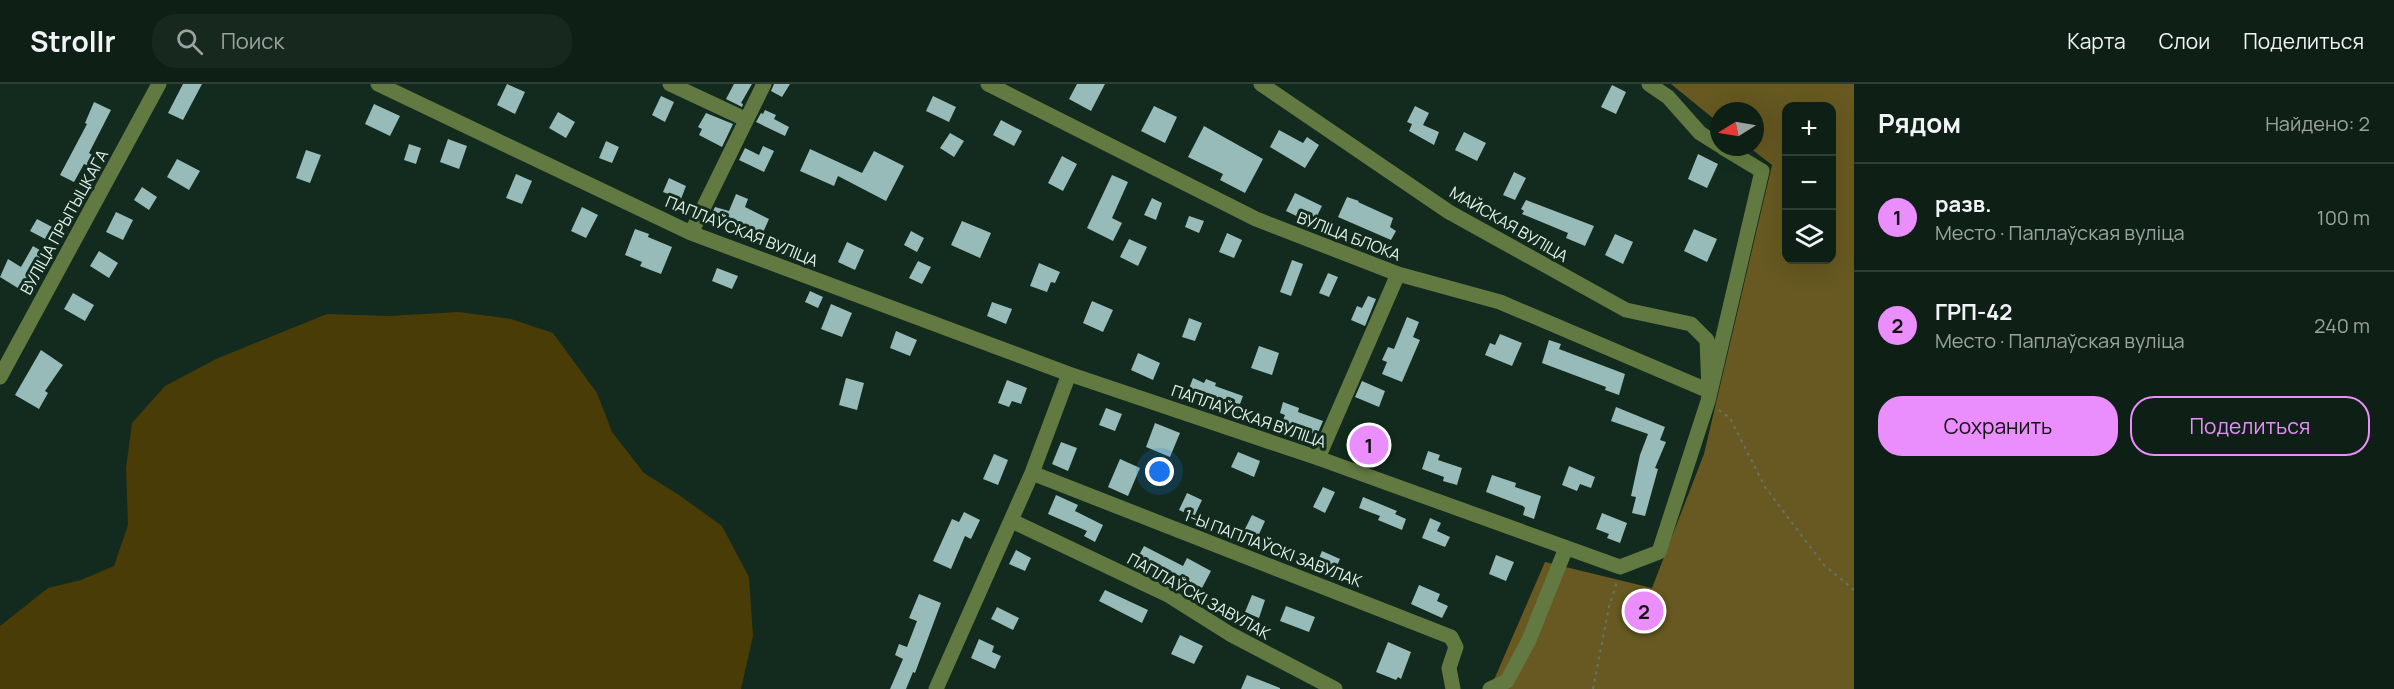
<!DOCTYPE html>
<html lang="ru">
<head>
<meta charset="utf-8">
<style>
  :root { --surface:#0e2016; --page:#17281f; --text:#f1f3f6; --muted:#9ba3a1; --line:#2e3e35; --accent:#ea8dfd }
  body { margin:0; font-family:Manrope,sans-serif; background:var(--page); color:var(--text) }
  .controls { position:absolute; right:18px; top:18px; display:grid; overflow:hidden; border-radius:12px; box-shadow:0 6px 24px #0002 }
  .controls button { width:54px; height:54px; display:grid; place-items:center; padding:0; border:0; border-bottom:2px solid var(--line); background:var(--surface); color:var(--text); font:30px sans-serif }
  .compass { position:absolute; left:1710px; top:18px; width:54px; height:54px; border-radius:50%; background:var(--surface); box-shadow:0 6px 24px #0002; rotate:259deg }
  .you { position:absolute; left:1160px; top:388px; width:21px; height:21px; margin:-15px; border:4px solid #fff; border-radius:50%; background:#1a73e8; box-shadow:0 0 0 9px #1a73e833 }
  .badge { display:grid; place-items:center; width:39px; height:39px; border-radius:50%; background:var(--accent); color:#111; font-size:20px; font-weight:700 }
  .pin { position:absolute; translate:-50% -50%; border:3px solid #fff; box-shadow:0 2px 6px #0006 }
  .list { margin:0; padding:0; list-style:none }
  h2 { display:flex; justify-content:space-between; align-items:center; height:78px; margin:0; padding:0 24px; font-size:26px }
  h2 small { font-size:20px; font-weight:400; color:var(--muted) }
  .list li { display:grid; grid-template-columns:39px 1fr auto; gap:18px; align-items:center; box-sizing:border-box; height:108px; padding:0 24px; border-top:2px solid var(--line) }
  .list b { display:block; font-size:22px; white-space:nowrap }
  .list p { margin:0; font-size:20px; white-space:nowrap; color:var(--muted) }
  .list em { font-size:20px; font-style:normal; color:var(--muted) }
  .actions { display:flex; gap:12px; padding:18px 24px }
  .actions a { flex:1; padding:14px 0; border:2px solid var(--accent); border-radius:24px; text-align:center; font-size:21px; color:var(--accent) }
  .actions .main { background:var(--accent); color:#111 }
  .icon { flex:none; width:33px; height:33px; fill:none; stroke:currentColor; stroke-width:2; stroke-linecap:round; stroke-linejoin:round }
  .map { position:relative; flex:none; width:1854px; height:605px; overflow:hidden }
  header { display:flex; align-items:center; gap:36px; box-sizing:border-box; height:84px; padding:0 30px; background:var(--surface); border-bottom:2px solid var(--line) }
  header strong { font-size:28px }
  nav { display:flex; gap:33px; margin-inline-start:auto; font-size:21px }
  .search { width:420px; height:54px; background:var(--page); display:flex; align-items:center; gap:15px; box-sizing:border-box; padding:0 21px; border-radius:24px; color:var(--muted); font-size:22px }
  main { display:flex }
  aside { flex:1; background:var(--surface) }
  .map>svg:first-child { display:block }
</style>
</head>
<body>
<header>
<strong>Strollr</strong>
<div class="search"><svg class="icon" aria-label="search" viewBox="0 0 24 24"><circle cx="10" cy="10" r="6"/><path d="M15 15l6 6"/></svg>Поиск</div>
<nav><a>Карта</a><a>Слои</a><a>Поделиться</a></nav>
</header>
<main>
<div class="map">
<svg width="1854" height="605" viewBox="0 0 1854 605">
  <rect width="100%" height="100%" fill="#122b1e"/>
  <path fill="#493c06" d="M459 228 511 235 553 249 597 309 612 348 644 389 682 413 722 442 749 493 753 552 741 605H0V542L48 504 81 496 114 482 128 441 126 384 132 339 165 302 216 275 327 230 388 232Z"/>
  <path fill="#675921" fill-rule="evenodd" d="M1671 0H1854V605H1490L1545 478 1652 504 1704 370 1772 81 1749 63H1755V27H1719V39ZM1786 22H1832V176H1786Z"/>
  <path fill="#96bbb8" d="M183 0H202L183 36 168 29Z
    M507 0 525 8 515 30 497 21Z
    M734 0H752L741 19 743 20 742 23 726 15Z
    M774 0H790L782 13 771 7Z
    M1077 0H1105L1091 27 1069 15Z
    M1612 1 1626 8 1616 30 1601 23Z
    M661 12 674 18 665 38 652 31Z
    M933 12 956 23 949 38 926 27Z
    M94 18 111 26 89 69 92 71 87 81 84 80 74 98 60 91 87 40 85 39Z
    M374 20 400 32 390 52 365 40Z
    M1154 22 1177 33 1165 59 1141 47Z
    M1415 22 1429 29 1423 41 1439 48 1434 61 1409 47 1412 40 1407 38Z
    M765 26 776 31 774 35 789 43 785 52 756 38 761 29 763 30Z
    M558 28 575 38 566 54 549 44Z
    M706 29 733 40 722 63 699 51 702 45 698 43Z
    M1001 36 1022 47 1014 62 993 51Z
    M1204 42 1263 75 1245 109 1220 96 1223 90 1188 73Z
    M1279 46 1303 59 1307 53 1319 61 1305 84 1270 63Z
    M1464 48 1486 59 1477 77 1455 66Z
    M950 49 964 57 954 73 940 64Z
    M448 55 467 62 459 85 440 78Z
    M606 57 619 63 612 79 599 74Z
    M409 60 421 64 416 80 404 76Z
    M763 62 774 67 764 88 739 76 745 64 759 71Z
    M810 65 862 89 874 67 904 82 886 117 838 92 834 102 800 87Z
    M306 66 321 71 310 99 296 94Z
    M1698 70 1718 80 1707 104 1688 95Z
    M1062 72 1077 80 1063 107 1048 99Z
    M177 75 200 87 189 106 167 93Z
    M1514 88 1526 94 1515 116 1503 111Z
    M516 90 532 97 522 120 506 114Z
    M1112 91 1128 98 1112 134 1122 139 1113 157 1087 144Z
    M669 94 686 102 681 115 663 108Z
    M142 103 157 113 149 126 134 116Z
    M1295 109 1322 122 1313 140 1286 127Z
    M736 110 748 115 745 123 769 135 761 153 712 129 715 123 729 127Z
    M1347 113 1359 117 1358 118 1393 134 1390 143 1396 147 1391 156 1338 133Z
    M1152 114 1162 119 1156 136 1144 131Z
    M1526 116 1594 142 1585 162 1566 154 1568 149 1522 130 1524 127 1521 125Z
    M582 123 598 131 586 154 571 147Z
    M116 128 133 136 123 156 106 148Z
    M1189 132 1204 137 1199 149 1185 143Z
    M37 135 54 144 47 156 30 147Z
    M962 137 991 149 980 174 951 161Z
    M635 145 649 150 648 153 672 163 661 190 640 182 642 178 625 171Z
    M1694 145 1717 155 1707 178 1684 167Z
    M911 147 924 154 917 168 904 161Z
    M1227 149 1242 156 1234 174 1219 168Z
    M1615 150 1633 158 1623 180 1605 171Z
    M1129 155 1147 163 1138 182 1120 173Z
    M847 158 864 166 855 186 838 178Z
    M33 162 43 168 21 206 0 193 8 175 21 183Z
    M99 167 118 179 109 194 90 182Z
    M1292 176 1303 180 1291 212 1280 208Z
    M918 177 931 183 922 200 909 194Z
    M1039 179 1060 188 1055 199 1051 198 1047 208 1030 202Z
    M717 184 738 192 732 205 712 197Z
    M1328 189 1338 193 1329 213 1319 209Z
    M810 207 823 213 818 224 805 218Z
    M73 209 94 221 85 237 64 225Z
    M1368 212 1376 215 1365 242 1351 236 1357 222 1362 224Z
    M1092 217 1113 226 1103 248 1083 239Z
    M992 218 1012 225 1006 240 987 232Z
    M831 220 852 229 842 253 821 245Z
    M1407 233 1419 238 1413 253 1420 256 1402 298 1382 290 1387 278 1382 276 1388 263 1394 265Z
    M1189 234 1202 239 1195 257 1182 253Z
    M896 247 917 256 910 272 890 264Z
    M1500 250 1522 259 1512 282 1485 271 1490 259 1495 261Z
    M1549 256 1561 260 1559 265 1625 290 1619 311 1605 306 1606 303 1542 279Z
    M1259 262 1279 269 1272 291 1251 284Z
    M41 266 63 281 45 307 48 309 39 325 15 311Z
    M1138 269 1160 279 1153 296 1131 286Z
    M846 294 864 299 857 326 839 321Z
    M1193 294 1204 299 1206 295 1216 299 1215 302 1243 312 1237 328 1188 307Z
    M1007 296 1027 304 1021 320 1012 317 1009 323 998 319Z
    M1362 297 1385 307 1379 323 1355 313Z
    M1283 318 1299 324 1298 328 1323 337 1317 351 1293 342 1291 347 1280 344 1285 331 1280 329Z
    M1616 323 1665 343 1660 356 1666 358 1655 384 1658 385 1645 432 1632 429 1636 413 1631 412 1640 371 1648 350 1611 337Z
    M1106 324 1122 330 1115 347 1099 341Z
    M1155 339 1180 349 1170 373 1146 363Z
    M1361 350 1382 358 1377 372 1356 364Z
    M1061 358 1077 364 1068 387 1052 380Z
    M1428 367 1440 371 1438 376 1462 384 1457 401 1443 397 1444 393 1422 385Z
    M1238 368 1260 377 1254 393 1231 383Z
    M994 370 1008 376 998 401 983 395Z
    M1120 375 1140 384 1128 412 1108 403Z
    M1569 382 1595 393 1591 404 1580 400 1577 407 1562 401Z
    M1492 391 1516 399 1515 403 1541 412 1534 435 1523 431 1525 424 1523 422 1486 408Z
    M1323 403 1335 408 1325 429 1313 423Z
    M1187 409 1202 416 1194 433 1179 426Z
    M1056 411 1078 421 1075 427 1103 441 1095 458 1084 452 1087 447 1048 430Z
    M1363 413 1397 427 1395 430 1406 435 1402 446 1378 436 1380 432 1359 424Z
    M964 428 980 436 971 455 965 452 951 485 933 477 952 435 959 438Z
    M1602 429 1627 439 1620 459 1607 454 1609 450 1596 445Z
    M1252 431 1265 437 1256 457 1242 451Z
    M1430 434 1441 439 1437 447 1450 453 1445 463 1422 454Z
    M1144 462 1183 482 1187 474 1211 487 1202 504 1164 484 1162 488 1139 477 1141 472 1139 471Z
    M1016 466 1031 474 1025 487 1009 480Z
    M1322 467 1340 475 1334 488 1316 481Z
    M1496 471 1514 478 1506 497 1489 490Z
    M1419 501 1440 510 1437 517 1448 522 1442 534 1411 520Z
    M1105 506 1148 526 1142 539 1099 517Z
    M919 510 941 519 915 589 913 588 906 605H890L903 575 895 571 899 560 907 563 917 537 909 534Z
    M1252 511 1265 516 1259 534 1245 528Z
    M1286 522 1315 533 1309 548 1280 537Z
    M997 523 1019 534 1013 546 991 535Z
    M1180 551 1203 562 1194 580 1171 570Z
    M979 555 994 562 992 568 1001 572 995 585 971 574Z
    M1388 558 1411 568 1401 595 1398 593 1396 596 1376 588Z
    M1247 591 1280 604V605H1241Z"/>
  <g fill="none" stroke-linecap="round" stroke-linejoin="round">
    <path stroke="#61756a" stroke-width="2" stroke-dasharray="3 4.5" stroke-linecap="butt" d="M1719 326 1730 334 1765 403 1824 481 1854 506
      M1593 605 1609 523 1617 497"/>
    <path stroke="#627941" stroke-width="15" d="M378 0 691 149 1069 290 1318 374 1620 483 1659 468 1708 317 1762 87 1722 63
      M670 0 745 35
      M988 0 1256 135 1398 190 1500 218 1709 307 1707 256 1691 240 1626 226 1449 128 1261 0
      M1649 0 1668 13 1700 49 1719 61
      M691 149 764 0
      M0 293 159 0
      M1318 374 1398 190
      M1032 389 1451 553 1456 563 1449 584 1453 605
      M1012 437 1168 511 1230 550 1335 605
      M936 605 1032 389 1069 290
      M1490 605 1507 597 1529 556 1566 464"/>
  </g>
  <g text-anchor="middle" dominant-baseline="central" stroke-width="6" stroke-linejoin="round" paint-order="stroke">
    <g font-size="16" fill="#e5f3ea" stroke="#122b1e">
      <text transform="translate(64 138) rotate(-61)">ВУЛІЦА ПРЫТЫЦКАГА</text>
      <text transform="translate(1509 140) rotate(30)">МАЙСКАЯ ВУЛІЦА</text>
      <text transform="translate(742 147) rotate(22)">ПАПЛАЎСКАЯ ВУЛІЦА</text>
      <text transform="translate(1349 152) rotate(21)">ВУЛІЦА БЛОКА</text>
      <text transform="translate(1249 332) rotate(19)">ПАПЛАЎСКАЯ ВУЛІЦА</text>
      <text transform="translate(1273 464) rotate(21)">1-Ы ПАПЛАЎСКІ ЗАВУЛАК</text>
      <text transform="translate(1199 512) rotate(29)">ПАПЛАЎСКІ ЗАВУЛАК</text>
    </g>
  </g>
</svg>
<div class="controls">
<button>+</button>
<button>−</button>
<button><svg class="icon" aria-label="layers" viewBox="0 0 24 24"><path d="M12 4l9 5-9 5-9-5zM3 14l9 5 9-5"/></svg></button>
</div>
<svg class="compass" viewBox="-18 -18 36 36"><path d="M0-13l5 13h-10z" fill="#e53935"/><path d="M0 13l5-13h-10z" fill="#9ba3a1"/></svg>
<div class="you"></div>
<div class="pin badge" style="left:1369px;top:361px">1</div>
<div class="pin badge" style="left:1644px;top:527px">2</div>
</div>
<aside>
<h2>Рядом<small>Найдено: 2</small></h2>
<ul class="list">
<li><span class="badge">1</span><div><b>разв.</b><p>Место · Паплаўская вуліца</p></div><em>100 m</em></li>
<li><span class="badge">2</span><div><b>ГРП-42</b><p>Место · Паплаўская вуліца</p></div><em>240 m</em></li>
</ul>
<div class="actions"><a class="main">Сохранить</a><a>Поделиться</a></div>
</aside>
</main>
</body>
</html>
